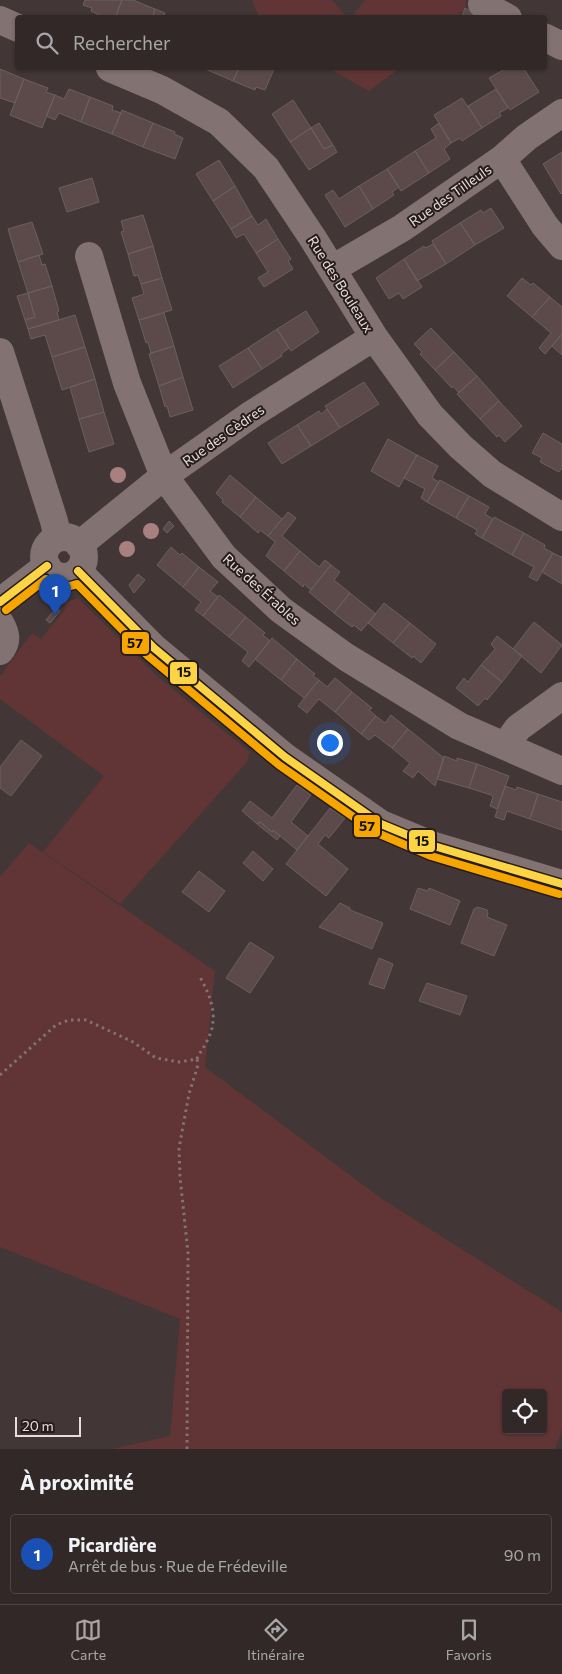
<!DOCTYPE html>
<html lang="fr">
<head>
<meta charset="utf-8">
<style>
  :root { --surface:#322828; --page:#3a3030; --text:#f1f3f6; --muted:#a8a6a8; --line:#4d4445; --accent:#afa2a2 }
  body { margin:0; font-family:Commissioner,sans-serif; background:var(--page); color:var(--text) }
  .controls { position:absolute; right:15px; bottom:15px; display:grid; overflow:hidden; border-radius:5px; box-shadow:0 1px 4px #0004 }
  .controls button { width:45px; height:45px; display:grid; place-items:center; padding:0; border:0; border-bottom:1px solid var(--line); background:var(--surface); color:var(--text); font:25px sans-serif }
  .scale { position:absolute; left:15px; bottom:12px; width:66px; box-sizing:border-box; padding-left:5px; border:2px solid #eadcdc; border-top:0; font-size:14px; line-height:18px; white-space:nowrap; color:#eadcdc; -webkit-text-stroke:4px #261c1c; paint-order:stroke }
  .you { position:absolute; left:329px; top:742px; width:18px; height:18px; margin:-12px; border:4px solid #fff; border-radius:50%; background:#1a73e8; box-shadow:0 0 0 8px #1a73e833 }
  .badge { display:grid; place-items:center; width:32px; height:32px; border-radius:50%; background:var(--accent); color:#fff; font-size:16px; font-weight:700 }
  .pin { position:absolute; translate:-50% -41px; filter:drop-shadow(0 1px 2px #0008) }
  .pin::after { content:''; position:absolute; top:26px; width:18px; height:15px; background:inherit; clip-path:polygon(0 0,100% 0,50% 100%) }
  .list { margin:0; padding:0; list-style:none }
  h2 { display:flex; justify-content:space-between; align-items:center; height:65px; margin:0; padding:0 20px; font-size:21px }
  h2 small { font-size:16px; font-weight:400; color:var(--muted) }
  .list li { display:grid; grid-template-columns:32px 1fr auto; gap:15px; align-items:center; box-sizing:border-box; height:80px; margin:0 10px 10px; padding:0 10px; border:1px solid var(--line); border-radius:5px }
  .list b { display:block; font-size:19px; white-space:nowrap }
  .list p { margin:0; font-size:16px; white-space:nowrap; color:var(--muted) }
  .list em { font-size:16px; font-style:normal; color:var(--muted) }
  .icon { flex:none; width:28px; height:28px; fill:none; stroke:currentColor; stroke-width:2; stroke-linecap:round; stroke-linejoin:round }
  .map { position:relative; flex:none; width:562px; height:1449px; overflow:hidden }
  .search { position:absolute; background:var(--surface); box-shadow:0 1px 4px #0004; left:15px; right:15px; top:15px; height:55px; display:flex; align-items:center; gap:12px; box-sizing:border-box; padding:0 18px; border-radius:5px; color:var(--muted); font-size:19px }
  .sheet { height:155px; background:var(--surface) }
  nav { display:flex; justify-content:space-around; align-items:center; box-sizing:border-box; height:70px; border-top:1px solid var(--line); background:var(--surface); font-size:14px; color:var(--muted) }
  nav a { display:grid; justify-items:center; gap:2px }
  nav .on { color:var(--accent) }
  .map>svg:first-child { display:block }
</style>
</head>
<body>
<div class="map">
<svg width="562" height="1449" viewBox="0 0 562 1449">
  <rect width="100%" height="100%" fill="#423636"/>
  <path fill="#613536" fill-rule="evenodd" d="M252 0H332L347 17H259Z
    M365 0H466L465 8 458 17H351Z
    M328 68H400L369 91Z
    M78 598 157 676 250 752 247 762 120 904 43 852 104 776 0 699V676L32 633 41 639 65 609 66 602Z
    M29 843 215 971 205 1067 382 1199 562 1312V1430L555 1449H112L170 1436 180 1319 0 1247V877ZM506 1393H543V1430H506Z"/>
  <path fill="#5c4a4a" stroke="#6a6060" d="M85 0H122L115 18H105L91 11 92 8 83 5Z
    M122 0H133L155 9 152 18H115Z
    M465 8 477 14 475 18H461Z
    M155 9 165 13 163 18H152Z
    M203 68H239L233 81Z
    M239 68H270L274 69 265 90 256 87 255 90 233 81Z
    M507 68H521L524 69 539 92 510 110 489 78Z
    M0 69 24 79 15 103 0 98Z
    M24 79 48 88 46 92 55 95 42 128 10 115Z
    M69 89 90 97 81 122 59 113 55 120 46 116 55 95 64 99Z
    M496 89 508 108 499 113 501 116 482 128 468 106Z
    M90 97 113 106 112 110 121 113 112 134 81 122Z
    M462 98 482 128 462 141 460 138 451 143 434 115Z
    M293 100 311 128 290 142 272 114Z
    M122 110 153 123 143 147 112 134Z
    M153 123 175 132 174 134 183 138 175 159 143 147Z
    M319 123 333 145 324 149 311 128Z
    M439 123 451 143 444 149 450 159 429 173 415 151 436 138 431 129Z
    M311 128 324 149 333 145 337 152 309 170 290 142Z
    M415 151 429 173 401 191 387 169Z
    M562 152V193L561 194 543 164Z
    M219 160 235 186 213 201 196 174Z
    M387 169 399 187 392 192 394 195 373 209 359 186Z
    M92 178 99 202 67 212 59 188Z
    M235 186 252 216 231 229 213 201Z
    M359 186 373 209 345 227 325 195 333 190 339 199Z
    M491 208 504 228 475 245 460 223 481 210 483 213Z
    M143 215 153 246 128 254 121 232 124 231 121 221Z
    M252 216 258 225 266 219 278 239 256 253 244 234 236 238 231 229Z
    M32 222 43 254 18 262 8 229Z
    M460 223 475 245 446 264 432 241Z
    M278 239 291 259 288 261 293 269 264 287 258 278 268 272 256 253Z
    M433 244 446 264 417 281 404 259 424 246 425 248Z
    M153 246 162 278 141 284 138 275 134 276 128 254Z
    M39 255 42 265 45 264 52 286 28 293 18 262Z
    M404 259 422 287 403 299 399 293 389 299 376 278Z
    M162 278 172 310 139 320 132 298 144 294 141 284Z
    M522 278 531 285 533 283 550 297 532 317 507 296Z
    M52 286 59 311 57 312 59 320 28 329 25 320 35 317 28 293Z
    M28 293 35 317 25 320 17 296Z
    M550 297 562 307V334L545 354 539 348 551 333 532 317Z
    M306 311 319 332 291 351 277 329Z
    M164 313 174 346 151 353 148 342 146 343 139 320Z
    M75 315 85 347 52 357 45 335 31 339 28 329Z
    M431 328 454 352 435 370 420 354 422 352 414 344Z
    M277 329 289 348 281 354 282 356 262 369 248 348Z
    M562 334V355L552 346Z
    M174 346 183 377 159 386 149 354Z
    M85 347 95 379 62 390 52 357Z
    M248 348 262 369 233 388 219 366Z
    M454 352 477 376 459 393 453 386 452 388 435 370Z
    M477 376 499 401 480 419 457 394Z
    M183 377 193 410 170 417 167 406 165 407 159 386Z
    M95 379 104 412 79 419 70 387Z
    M364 382 379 404 340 428 325 406Z
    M499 401 522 426 505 442 499 435 497 437 480 419Z
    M327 409 340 428 311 446 297 425 319 411 321 414Z
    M104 412 114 444 89 452 79 419Z
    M297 425 311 446 282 464 268 443Z
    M543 433 562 444V468L559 472 540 462 542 458 532 453Z
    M388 439 417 455 399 487 371 471Z
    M417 455 438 466 432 478 439 482 427 502 421 498 425 489 404 478Z
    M230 475 256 497 240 517 222 502 223 500 216 493Z
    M440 480 469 496 456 518 427 502Z
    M469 496 489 507 485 514 493 519 482 538 475 534 477 530 456 518Z
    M256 497 282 519 268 536 260 530 258 533 240 517Z
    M288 512 296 518 282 536 300 551 284 571 266 556 275 542 268 536Z
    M494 517 524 533 512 555 482 538Z
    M169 521 174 526 167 533 163 529Z
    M524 533 545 545 544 548 553 553 537 581 529 577 534 567 512 555Z
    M171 547 180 555 182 553 199 567 183 587 157 565Z
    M300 551 319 567 325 560 331 565 311 590 304 584 303 587 284 571Z
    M553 553 561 557 562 556V584L542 572Z
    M331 565 340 572 334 580 350 593 334 613 309 592Z
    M199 567 218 582 210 591 218 597 203 616 195 610 201 602 183 587Z
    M138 574 145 580 134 593 129 585Z
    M350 593 376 614 361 631 354 625 352 627 334 613Z
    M219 595 246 617 229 637 203 616Z
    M384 603 410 623 393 643 368 623Z
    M56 608 60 611 50 623 46 620Z
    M246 617 265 633 263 635 270 641 249 667 242 661 248 652 229 637Z
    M534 622 562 645 541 673 513 649Z
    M410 623 436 644 421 663 413 656 412 658 393 643Z
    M497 636 522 656 502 682 481 665 495 649 491 644Z
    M272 638 297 659 281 680 255 659Z
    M297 659 315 674 313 676 319 680 304 698 281 680Z
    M481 665 502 682 487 700 485 698 478 706 456 688 464 678 468 682Z
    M335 678 352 692 335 712 319 699 307 713 298 706 319 680 327 687Z
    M352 692 372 708 369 710 376 716 361 734 335 712Z
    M391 715 408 729 392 748 375 735 369 740 361 734 376 716 385 723Z
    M408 729 444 758 435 786 418 771 413 778 403 771 410 763 392 748Z
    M21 740 42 756 11 796 0 788V767Z
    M444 756 457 761V758L477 764 469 788 437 779Z
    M477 764 509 776 497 809 490 806 493 797 491 795 469 788Z
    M297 785 311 795 291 822 308 836 297 850 273 830 272 832 260 822 257 824 242 811 250 801 272 818Z
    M505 786 516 790 517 787 538 794 530 819 507 811 504 820 495 817Z
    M538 794 562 802V830L530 819Z
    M330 808 345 818 329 838 325 835 318 844 348 869 326 896 286 864Z
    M260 822 272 832 273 830 280 836 277 840 257 824Z
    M253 851 273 869 263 881 243 863Z
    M199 871 225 891 209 912 182 892Z
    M418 888 428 891 429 888 460 901 450 925 410 909Z
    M340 903 350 908V910L383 923 372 949 319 927Z
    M478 907 487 910 488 914 487 917 507 925 494 956 461 943 474 909Z
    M250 942 274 957 250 993 226 978Z
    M379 958 393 964 384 989 369 984Z
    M427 983 467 996 460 1015 419 1001Z"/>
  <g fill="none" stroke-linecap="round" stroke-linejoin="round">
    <path stroke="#817373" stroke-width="3" stroke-dasharray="2.5 4" stroke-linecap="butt" d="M0 1075 56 1025 69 1020H86L133 1042 156 1058 179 1062 197 1059C199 1053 204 1048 207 1041 219 1018 212 999 200 977
      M187 1449 188 1253 180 1177 179 1148 189 1094 198 1065 197 1059"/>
    <path stroke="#837272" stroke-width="28" d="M482 4 508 18
      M0 20 18 28
      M544 37 562 46
      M110 68 162 90 219 122 266 168 312 237 374 337 430 415 461 447 492 474 562 517
      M502 159 545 226 562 246
      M89 256 127 383 164 476 224 557 281 610 346 657 459 726 562 771
      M332 269 402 228 502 159 527 137 562 113
      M0 352 54 521 58 538
      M44 557a20 20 0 1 1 40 0a20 20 0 1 1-40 0Z
      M79 545 164 476 252 414 374 337
      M78 571 154 648 285 757 381 824 434 846 562 884
      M0 602 47 566
      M0 623C6 633 8 641 0 651
      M505 746 518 728 562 696"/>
    <defs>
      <path id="bus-1" d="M78 571 154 648 285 757 381 824 434 846 562 884
        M0 602 47 566"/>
      <path id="bus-2" d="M6 610 46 579C56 586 65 589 77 584L148 656 279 765 375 832 431 856 559 894"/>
    </defs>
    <use href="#bus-1" stroke="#261c1c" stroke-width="11"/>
    <use href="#bus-2" stroke="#261c1c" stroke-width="11"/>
    <use href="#bus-1" stroke="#fdd444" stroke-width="8"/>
    <use href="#bus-2" stroke="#f7a600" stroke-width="8"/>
  </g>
  <g fill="#a7807f">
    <circle cx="118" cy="475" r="8"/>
    <circle cx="151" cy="531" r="8"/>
    <circle cx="127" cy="549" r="8"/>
  </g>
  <g text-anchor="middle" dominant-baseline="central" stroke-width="4" stroke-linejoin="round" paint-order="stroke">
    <g font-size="14" fill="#eadcdc" stroke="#261c1c">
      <text transform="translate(450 195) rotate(-35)">Rue des Tilleuls</text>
      <text transform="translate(341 284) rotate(58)">Rue des Bouleaux</text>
      <text transform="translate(223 435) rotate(-35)">Rue des Cèdres</text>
      <text transform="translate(262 589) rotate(42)">Rue des Érables</text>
    </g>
  </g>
  <g stroke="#261c1c" stroke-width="2">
    <rect x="121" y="631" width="29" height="24" rx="5" fill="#f7a600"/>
    <rect x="169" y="661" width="29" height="24" rx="5" fill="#fdd444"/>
    <rect x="353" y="814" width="28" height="24" rx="5" fill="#f7a600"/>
    <rect x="408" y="829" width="28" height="24" rx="5" fill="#fdd444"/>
  </g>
  <g font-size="14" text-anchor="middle" font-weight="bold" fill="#111">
    <text x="135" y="648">57</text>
    <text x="184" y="677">15</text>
    <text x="367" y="831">57</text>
    <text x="422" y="846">15</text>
  </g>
</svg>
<div class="controls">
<button><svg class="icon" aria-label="locate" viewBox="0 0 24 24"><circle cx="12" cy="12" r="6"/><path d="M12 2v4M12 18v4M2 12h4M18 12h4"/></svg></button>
</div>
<div class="scale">20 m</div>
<div class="you"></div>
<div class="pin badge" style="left:55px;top:615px;background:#1a4fb4">1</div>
<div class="search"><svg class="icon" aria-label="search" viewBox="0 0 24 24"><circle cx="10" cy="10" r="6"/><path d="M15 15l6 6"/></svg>Rechercher</div>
</div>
<section class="sheet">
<h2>À proximité<small></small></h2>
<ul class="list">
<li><span class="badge" style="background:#1a4fb4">1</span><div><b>Picardière</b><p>Arrêt de bus · Rue de Frédeville</p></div><em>90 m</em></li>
</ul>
</section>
<nav>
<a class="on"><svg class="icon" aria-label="map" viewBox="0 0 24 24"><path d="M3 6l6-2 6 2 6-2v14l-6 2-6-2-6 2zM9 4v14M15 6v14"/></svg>Carte</a>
<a><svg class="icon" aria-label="directions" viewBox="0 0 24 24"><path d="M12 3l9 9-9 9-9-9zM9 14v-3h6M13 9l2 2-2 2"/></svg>Itinéraire</a>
<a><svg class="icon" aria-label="saved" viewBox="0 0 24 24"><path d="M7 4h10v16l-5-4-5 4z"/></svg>Favoris</a>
</nav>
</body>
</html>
